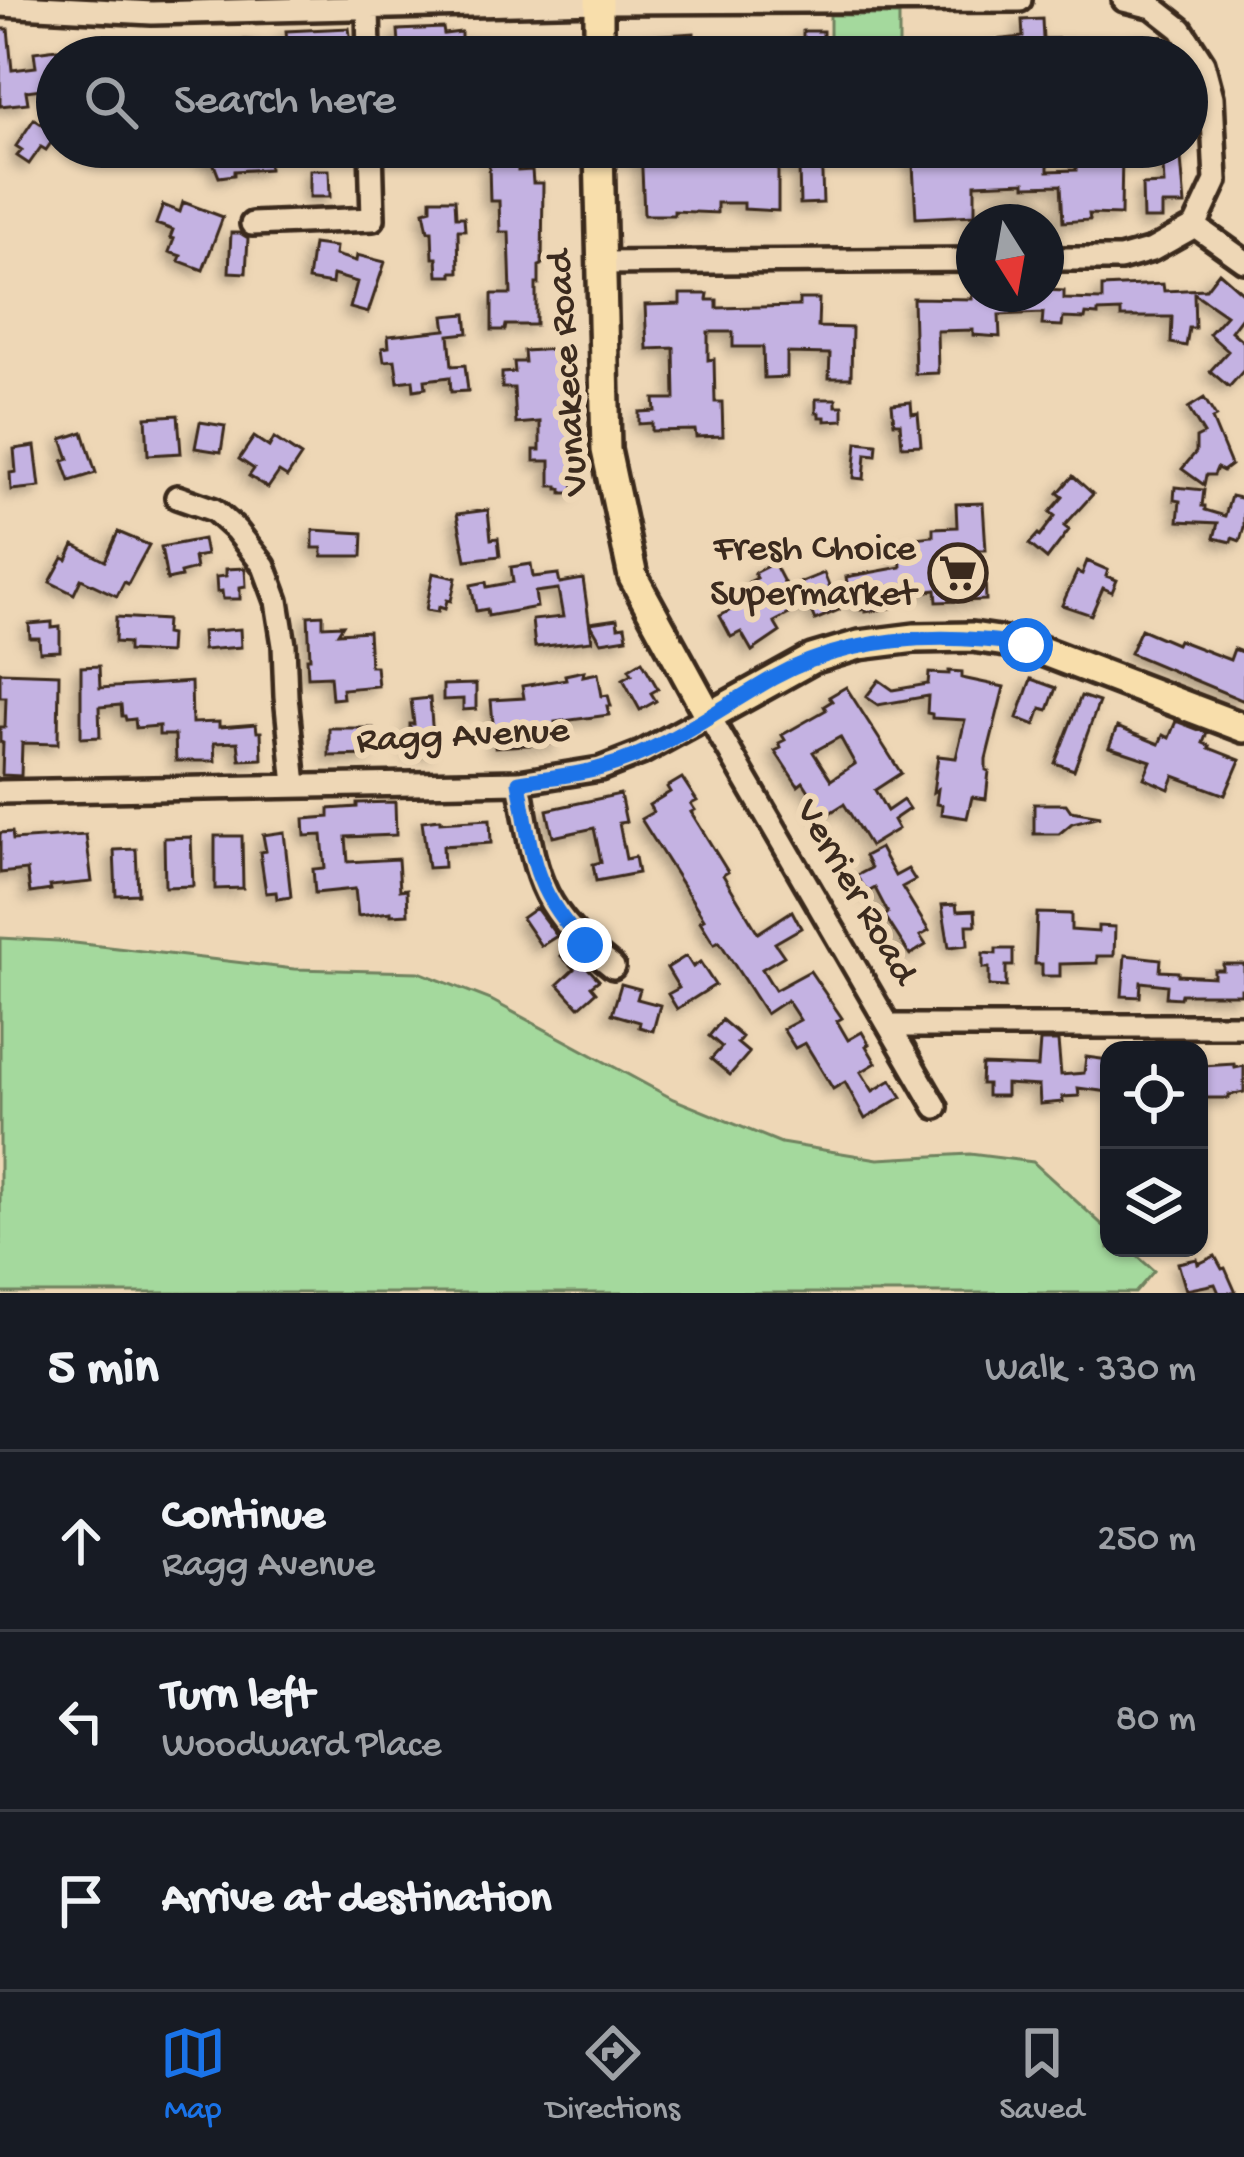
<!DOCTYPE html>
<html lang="en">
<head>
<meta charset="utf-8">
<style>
  :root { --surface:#171b24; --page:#242831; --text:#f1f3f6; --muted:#9ea1a6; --line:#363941; --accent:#1a73e8 }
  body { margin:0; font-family:"Gochi Hand",sans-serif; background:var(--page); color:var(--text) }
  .controls { position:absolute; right:36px; bottom:36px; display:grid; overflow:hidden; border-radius:24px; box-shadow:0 3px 9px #0004 }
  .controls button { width:108px; height:108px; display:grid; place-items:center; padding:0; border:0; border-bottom:3px solid var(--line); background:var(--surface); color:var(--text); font:60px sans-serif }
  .compass { position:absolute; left:956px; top:204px; width:108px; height:108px; border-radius:50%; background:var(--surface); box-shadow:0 3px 9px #0004; rotate:169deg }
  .stop { position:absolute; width:36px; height:36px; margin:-27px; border:9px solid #1a73e8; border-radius:50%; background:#fff }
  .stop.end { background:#1a73e8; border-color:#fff; box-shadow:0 3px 12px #0008 }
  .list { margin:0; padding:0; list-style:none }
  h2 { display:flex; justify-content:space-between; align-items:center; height:156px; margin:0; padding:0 48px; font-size:51px }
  h2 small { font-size:39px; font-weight:400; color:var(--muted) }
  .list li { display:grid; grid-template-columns:78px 1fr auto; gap:36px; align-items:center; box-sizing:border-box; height:180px; padding:0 48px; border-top:3px solid var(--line) }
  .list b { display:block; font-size:45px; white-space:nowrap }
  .list p { margin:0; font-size:39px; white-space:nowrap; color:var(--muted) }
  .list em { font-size:39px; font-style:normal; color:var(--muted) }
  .icon { flex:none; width:66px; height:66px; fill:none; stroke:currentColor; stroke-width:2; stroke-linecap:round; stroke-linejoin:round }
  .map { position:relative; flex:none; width:1244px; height:1293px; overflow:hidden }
  .search { position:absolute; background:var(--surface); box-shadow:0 3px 9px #0004; left:36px; right:36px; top:36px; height:132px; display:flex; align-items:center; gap:30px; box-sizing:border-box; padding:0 42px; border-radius:66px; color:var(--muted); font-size:45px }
  .sheet { height:696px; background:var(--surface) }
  nav { display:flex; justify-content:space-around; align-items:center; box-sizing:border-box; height:168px; border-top:3px solid var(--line); background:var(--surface); font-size:33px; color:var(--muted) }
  nav a { display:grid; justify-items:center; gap:6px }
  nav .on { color:var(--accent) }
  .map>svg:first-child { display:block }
</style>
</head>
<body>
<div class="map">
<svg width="1244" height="1293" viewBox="0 0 1244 1293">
  <defs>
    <filter id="shadow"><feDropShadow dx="-5.5" dy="5.5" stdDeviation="6" flood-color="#0004"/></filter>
  </defs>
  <rect width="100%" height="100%" fill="#eed7b6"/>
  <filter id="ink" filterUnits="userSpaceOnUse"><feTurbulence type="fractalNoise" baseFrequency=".00833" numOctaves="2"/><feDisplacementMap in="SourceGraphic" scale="24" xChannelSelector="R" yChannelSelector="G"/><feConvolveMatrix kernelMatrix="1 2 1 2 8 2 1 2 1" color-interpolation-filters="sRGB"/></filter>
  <g filter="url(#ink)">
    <path fill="#a4d99d" stroke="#70825e" stroke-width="3" d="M830 15H899V57H830Z
      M0 938 58 941 294 969 419 972 491 1000 673 1099 781 1143 878 1159 970 1154 1033 1162 1109 1231V1248H1128L1154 1271 1135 1293H0Z"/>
    <path fill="#c4b2e2" stroke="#3b2a1e" stroke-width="3" fill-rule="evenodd" filter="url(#shadow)" d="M1042 19 1043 39 1119 38 1120 57H955L954 48 994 45 993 40 1023 37 1022 20Z
      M349 28 353 57H288L286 31Z
      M443 28 444 34 461 32V39L512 40 511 57H478V53L448 57H400L398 30Z
      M0 29H8L12 70 36 67 34 52 57 49V87L26 91 28 103 0 106Z
      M803 31H823V57H803Z
      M694 33 695 57H651L650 36Z
      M1137 36H1162V57H1143V48H1137Z
      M245 40 263 41V57L223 56 222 43Z
      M34 119 43 125 46 120 57 127V134L46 150 41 147 29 164 17 156 22 150 16 146Z
      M199 147H268L269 169 234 171V175L219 177 213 162 201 158Z
      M641 147H711V157H733V147H821L823 203 800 204 799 167 778 166V211L744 209V203H717V213L674 211V215H644Z
      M912 147H1048V171L1076 170V164L1095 163V148L1122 149 1121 215 1089 214 1090 220 1063 222 1061 185 1025 186V182L975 184V215L916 218Z
      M1162 147H1180L1185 205H1162V219H1143L1142 185 1164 184Z
      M518 163V171L532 170 533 183H543L542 265 539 266V284H536V325H506L505 330H492V294H511L509 232H500L499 201H490L489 165Z
      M310 170H329L330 197H310Z
      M431 199H455L456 217H464L465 230H458L459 272H452V276H438L437 258H433L432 231H428L424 211 431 209Z
      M183 202 223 217 203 270 179 261 181 256 169 252 174 239 170 238 173 230 156 224 163 205 180 212Z
      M231 233H240L248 238 246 273 229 272Z
      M313 244 336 247 335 255 356 261 357 255 385 262 368 313 350 308 357 282 333 275 332 284 308 280Z
      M1219 272 1244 294V314L1231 331 1244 342V370L1229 387 1210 371 1228 351 1209 334 1226 315 1194 293 1195 328H1189L1186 346 1171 343 1172 317H1121V311L1098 312V315L1086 314 1085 319 1063 318 1062 326 1042 325 1043 313 999 315 1000 337 973 335V330L937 331 938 373 915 374 913 298 972 299V294H1046V290L1064 291V299L1102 300V287L1163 284 1164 291 1206 289Z
      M680 294H708L707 300H717V308L799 306V299H819L818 327 852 328 851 378H829L830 354 787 353V377L764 378 763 347H733V332H708V360L714 359 715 402H722L723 436 696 437 695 430 652 431V423L639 424V412L655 411 654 399H675L674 348 647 349 645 305 680 304Z
      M466 314 468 333 449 335 452 366 465 365 468 391 451 392 450 377 425 380 426 388 414 390 413 380 398 382 395 360 384 361 382 348 389 347 388 336 446 330 444 316Z
      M557 349 558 363H567V371H574V385H569L574 493H562V489H558V486H550V461H534V450H540V422L516 424 514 388H502V373L515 372 514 362H525L524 351Z
      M1204 398 1216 417 1212 419 1231 465 1223 471 1217 468 1214 475H1206L1204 485 1182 469 1196 452V438L1204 434 1188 408Z
      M816 399H836V406H843V420L825 421V417H819V413H816Z
      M911 402 912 414 918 413 921 445 902 446 900 423H894L892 404Z
      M178 415 181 453 148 455 146 417Z
      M200 422 225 426 221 452 195 448Z
      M83 432 96 473 70 481 63 461 69 459 62 439Z
      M254 437 269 447 274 438 301 456 287 477 279 472 268 488 249 476 254 469 239 459Z
      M857 442 877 444 876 455 866 454 864 479 854 478Z
      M35 446 40 487 11 490 10 473 16 472 14 449Z
      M1073 476 1093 494 1064 526 1069 530 1047 559 1029 544 1038 534 1040 536 1055 516 1050 512 1063 497 1058 493Z
      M1175 487 1204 490 1202 506H1205V510L1225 516 1231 496 1244 499V527L1240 541 1232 538 1231 542 1214 538 1218 523 1178 521 1180 501 1174 500Z
      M983 503 986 550H975L976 576H985L986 600 937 602 936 590 913 593 911 583 887 587 891 608 865 612V609L861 610 859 602 851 605 846 577 901 567 900 551 906 550 905 539 933 536V528L957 527 956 504Z
      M488 510 491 539 498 538 500 556 466 560 457 514Z
      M313 530 363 533 362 556H322V548H313Z
      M118 532 149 545 128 584 124 582 117 596 81 579 74 594 50 582 63 558 67 560 74 545 105 561Z
      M203 539 206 555 194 557 196 569 180 573 181 577 167 580 161 547Z
      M1087 561 1108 570 1106 576 1117 580 1112 592 1103 588 1091 615 1062 605 1077 572 1082 574Z
      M774 563 787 588 824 573 839 610 815 620 808 604 774 622 780 632 752 651 741 632 731 637 720 616 756 596 749 582 757 578 754 573Z
      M531 564 533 577 558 574 560 583 583 579 592 641 535 647 532 620 563 617 558 589 535 592 537 607 488 616 487 609 476 611 471 585 486 582 487 587 513 582 511 567Z
      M245 568 246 586 240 587V599H223L222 591 217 592 216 577 226 576V569Z
      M433 573 456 578 451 601 447 600 445 609 439 607 438 612 426 610Z
      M323 615V626L343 625 338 633 368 631 370 666H376L378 686 342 689 343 698 332 699 330 676 308 677 307 658H310L308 616Z
      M116 617 166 620 165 634 170 635 169 653 128 651V643L115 642Z
      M617 619 618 627 625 626 627 638 601 642 590 623Z
      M52 622V628L60 627V651L40 652 39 638H30L29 624Z
      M240 629 241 647 203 650 202 632Z
      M1141 629 1176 644 1178 640 1230 660 1234 649 1244 653V701L1130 653Z
      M642 661 658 689 651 693 656 701 640 710 623 679 632 674 629 669Z
      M99 666 100 688 191 682 192 723 219 722V727L256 724 257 732H261L262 759 240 760 238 742 214 743 215 761H176L175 735H159V726L136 728 135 719 126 720 125 716H122L121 705 99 707 100 737 81 738V667Z
      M584 671 583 676 598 673 602 696 608 695 611 706H607L609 715 555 722 559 743 495 747 491 700 524 698 522 686 566 679 565 675Z
      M949 671 962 672V678L1004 687 986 759V770L989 771 986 799 972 797 967 818 941 814 942 805 936 804 938 789 933 792 938 756 956 758 965 720 932 718V714L927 713 928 696 878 705 866 697 879 680 893 690 928 684 929 673 949 674Z
      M0 672 59 674 58 744 22 743 21 776 2 775 3 743 0 742V727H5L6 697H0Z
      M1031 679 1056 688 1048 710 1041 708 1035 725 1017 718Z
      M476 684V709L463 710V699L443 700V685Z
      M846 687 901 773 875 790 887 811 903 800 909 809 893 820 898 829 870 846 844 804 825 816 803 782 798 786 775 751 781 748 779 743 785 740 782 735 826 710 824 706 832 701 829 697ZM840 737 855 764 831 780 813 752Z
      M1081 696 1099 702 1074 770 1055 763Z
      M430 698 434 752H410V724H414L411 700Z
      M1176 721 1207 733 1203 743 1210 746 1209 748 1240 760 1225 795 1174 776 1169 789 1144 778 1151 761 1109 747 1117 727 1159 744 1163 735 1169 738Z
      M329 728H373V755L329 756Z
      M682 778 697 801 691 804 695 810 691 812 728 872 723 875 758 933 792 911 801 928 775 943 784 956 762 969 775 990 810 971 842 1018 837 1021 848 1040 862 1032 869 1044 866 1046 876 1063 861 1072 873 1091 891 1080 902 1097 865 1119 845 1082 833 1089 805 1043 795 1048 783 1029 800 1020 787 1000 766 1014 719 941 714 944 700 921 704 919 641 819 653 812 649 805 670 792 667 787Z
      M620 794 626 822 619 823 626 859 635 857 638 873 596 881 593 864 601 862 594 828 553 837 547 810Z
      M395 802 396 835 346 837 348 862 398 859 400 890 407 889 408 914 391 915V912L358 916 355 889 315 893 313 869 325 868 322 835 305 836 304 819 329 817V809L357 807V803Z
      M1034 804H1066L1071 811 1101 816 1072 823 1059 834H1034Z
      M440 819V822L490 819 491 843 443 846 444 867 428 868 422 821Z
      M12 832 13 840 86 835 92 882 50 886 51 890 30 893 27 870 0 873V833Z
      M284 832 291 897 277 899 276 892 266 893 260 852 266 851 263 835Z
      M215 836H242L243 888 215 889Z
      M191 837 193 886 165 887 164 838Z
      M880 848 895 876 908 869 915 880 902 887 929 931 920 936 926 945 910 955 885 916 888 913 875 888 868 892 856 876 871 868 865 856Z
      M136 849 138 894 116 895 114 850Z
      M956 904 957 911 975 910 976 925H967L968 945 949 947 942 905Z
      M536 908 557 936 541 946 522 918Z
      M1037 913 1071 914V930L1098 932V926L1115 927 1114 956H1097V963L1060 964V976H1042V964H1035Z
      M568 947 599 980 591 986 596 992 579 1007 558 984 574 969 561 956Z
      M996 949H1013V966H1006V987L989 986V968H983V953L996 954Z
      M1125 955 1161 959 1160 971 1178 972V975L1214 977V970H1223V964H1244V989H1241V994H1181L1180 998 1166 997 1167 985 1141 982 1140 997 1122 996Z
      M686 956 693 967 700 962 715 985 677 1009 668 994 679 988 667 968Z
      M621 984 640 989 637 999 660 1005 653 1031 639 1027 640 1022 612 1014Z
      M722 1020 742 1037 737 1043 749 1053 730 1075 711 1059 722 1047 709 1036Z
      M1040 1041H1058L1061 1075 1084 1073 1086 1057 1109 1060V1092L1078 1088 1079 1096 1062 1097 1063 1102 1040 1104 1039 1086 1006 1084V1096H987V1084H981L982 1065 1038 1067Z
      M1234 1064 1235 1068 1244 1066V1092L1229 1095V1098H1206L1203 1066Z
      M1215 1256 1222 1269 1225 1268 1236 1293H1219L1215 1284 1186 1290 1178 1263 1197 1259 1198 1264Z"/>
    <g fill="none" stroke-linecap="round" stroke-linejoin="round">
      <defs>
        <path id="minor" d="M0 5 152 13 599 2 1020 0
          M368 7 369 57
          M252 224 373 219 371 147
          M1195 226 1244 261
          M1046 259H1120L1152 250 1195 226 1216 181 1212 97 1203 63 1181 29 1153 7 1124 0
          M600 263 974 260
          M177 497 214 510 236 530 264 566 277 601 284 645 286 696 295 785
          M519 782C536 874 534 905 613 967
          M0 792 519 782 600 769 641 753 709 716 936 1107
          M889 1026H1244"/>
        <path id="major" d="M599 0V57
          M599 147 606 450 633 577 709 716 812 659 859 645 915 638 972 637 1026 645 1244 728"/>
      </defs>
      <use href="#minor" stroke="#3b2a1e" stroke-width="30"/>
      <use href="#major" stroke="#3b2a1e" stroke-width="36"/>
      <use href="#minor" stroke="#eed7b6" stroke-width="21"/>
      <use href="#major" stroke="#f8deab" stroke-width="27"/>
    </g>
  </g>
  <g fill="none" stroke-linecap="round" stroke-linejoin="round" filter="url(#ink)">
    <path stroke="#1a73e8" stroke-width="15" d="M585 945C531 889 532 854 519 782 546 777 575 776 601 768 663 751 718 709 773 678 851 635 940 632 1026 645"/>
  </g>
  <defs>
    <symbol id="supermarket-ring" viewBox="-11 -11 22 22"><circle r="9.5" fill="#eed7b6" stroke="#3b2a1e" stroke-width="1.5"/><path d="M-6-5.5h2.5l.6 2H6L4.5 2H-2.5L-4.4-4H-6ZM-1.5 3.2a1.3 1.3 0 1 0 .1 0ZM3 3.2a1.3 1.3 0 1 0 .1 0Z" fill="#3b2a1e"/></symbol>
  </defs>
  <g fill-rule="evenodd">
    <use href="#supermarket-ring" x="925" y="540" width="66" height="66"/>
  </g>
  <g text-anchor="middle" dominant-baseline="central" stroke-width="12" stroke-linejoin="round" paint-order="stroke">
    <g font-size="39" fill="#3b2a1e" stroke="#eed7b6">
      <text transform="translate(570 373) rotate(-94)">Vunakece Road</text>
      <text transform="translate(463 738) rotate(-3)">Ragg Avenue</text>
      <text transform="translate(854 893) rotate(60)">Verrier Road</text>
    </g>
    <g font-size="39" fill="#3b2a1e" stroke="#eed7b6" text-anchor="end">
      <text x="916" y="551">Fresh Choice<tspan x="916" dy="45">Supermarket</tspan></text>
    </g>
  </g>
</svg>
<div class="controls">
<button><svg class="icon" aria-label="locate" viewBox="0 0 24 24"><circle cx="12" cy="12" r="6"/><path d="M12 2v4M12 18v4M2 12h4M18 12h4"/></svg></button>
<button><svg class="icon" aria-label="layers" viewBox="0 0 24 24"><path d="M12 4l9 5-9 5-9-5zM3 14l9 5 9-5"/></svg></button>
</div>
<svg class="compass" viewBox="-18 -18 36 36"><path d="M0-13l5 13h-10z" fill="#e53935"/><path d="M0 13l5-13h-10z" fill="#9ea1a6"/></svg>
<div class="stop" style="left:1026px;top:645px"></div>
<div class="stop end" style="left:585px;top:945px"></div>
<div class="search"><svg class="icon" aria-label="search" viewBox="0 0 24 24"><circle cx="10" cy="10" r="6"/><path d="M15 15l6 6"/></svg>Search here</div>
</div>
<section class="sheet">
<h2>5 min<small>Walk · 330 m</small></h2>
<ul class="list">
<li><svg class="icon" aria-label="ahead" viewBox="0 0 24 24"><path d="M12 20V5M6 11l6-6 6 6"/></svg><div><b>Continue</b><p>Ragg Avenue</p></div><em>250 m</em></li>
<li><svg class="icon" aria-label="left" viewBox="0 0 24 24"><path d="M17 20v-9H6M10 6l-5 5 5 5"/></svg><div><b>Turn left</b><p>Woodward Place</p></div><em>80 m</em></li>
<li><svg class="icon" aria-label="arrive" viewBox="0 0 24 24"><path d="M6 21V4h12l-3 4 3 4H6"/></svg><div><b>Arrive at destination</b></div></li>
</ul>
</section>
<nav>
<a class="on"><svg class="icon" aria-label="map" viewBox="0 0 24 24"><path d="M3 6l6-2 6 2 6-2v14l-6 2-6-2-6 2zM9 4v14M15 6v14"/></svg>Map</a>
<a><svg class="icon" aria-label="directions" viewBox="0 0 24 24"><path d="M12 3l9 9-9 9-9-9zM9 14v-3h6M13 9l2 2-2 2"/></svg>Directions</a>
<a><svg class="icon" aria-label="saved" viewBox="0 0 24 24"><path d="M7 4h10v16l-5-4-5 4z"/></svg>Saved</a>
</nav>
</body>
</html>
